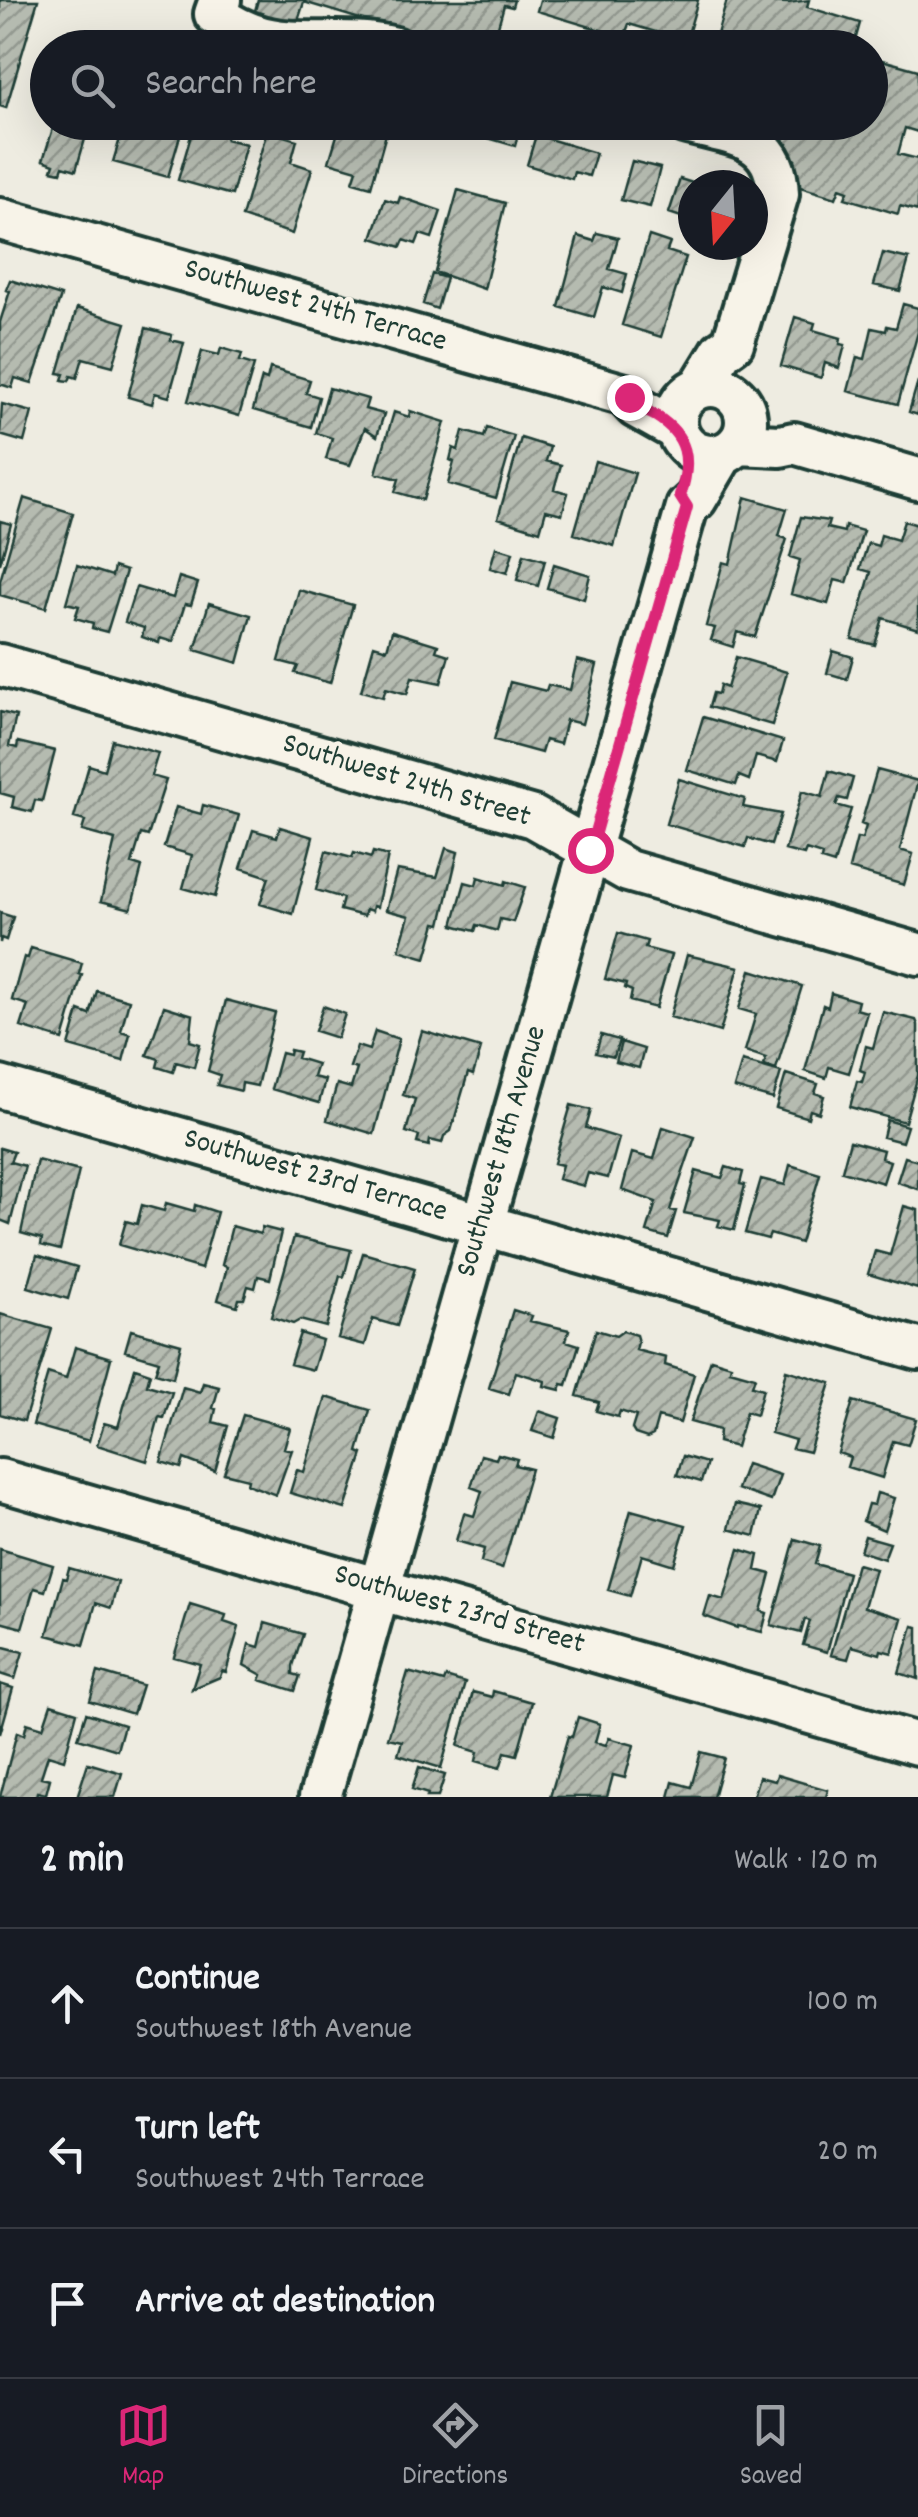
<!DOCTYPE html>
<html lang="en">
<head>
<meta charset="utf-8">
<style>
  :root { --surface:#171b24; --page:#20242c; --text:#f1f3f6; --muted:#9ea1a6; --line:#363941; --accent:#db2777 }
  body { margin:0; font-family:Dekko,sans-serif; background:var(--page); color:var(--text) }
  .compass { position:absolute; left:678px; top:170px; width:90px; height:90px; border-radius:50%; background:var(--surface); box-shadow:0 10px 40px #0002; rotate:198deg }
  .stop { position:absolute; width:30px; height:30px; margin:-22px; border:8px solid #db2777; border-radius:50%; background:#fff }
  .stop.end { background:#db2777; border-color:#fff; box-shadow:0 2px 10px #0008 }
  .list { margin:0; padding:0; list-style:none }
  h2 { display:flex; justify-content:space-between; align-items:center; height:130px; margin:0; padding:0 40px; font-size:42px }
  h2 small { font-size:32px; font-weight:400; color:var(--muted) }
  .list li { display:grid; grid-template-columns:65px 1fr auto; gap:30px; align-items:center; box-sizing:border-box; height:150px; padding:0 40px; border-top:2px solid var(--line) }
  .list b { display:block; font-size:38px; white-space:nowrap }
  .list p { margin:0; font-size:32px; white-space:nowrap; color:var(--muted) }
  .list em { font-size:32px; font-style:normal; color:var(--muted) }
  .icon { flex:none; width:55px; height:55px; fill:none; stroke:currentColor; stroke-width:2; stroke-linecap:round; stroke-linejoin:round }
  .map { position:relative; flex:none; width:918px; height:1797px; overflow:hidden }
  .search { position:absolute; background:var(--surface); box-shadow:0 10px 40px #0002; left:30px; right:30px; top:30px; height:110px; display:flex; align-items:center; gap:25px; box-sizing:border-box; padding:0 35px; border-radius:55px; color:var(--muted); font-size:38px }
  .sheet { height:580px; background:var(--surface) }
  nav { display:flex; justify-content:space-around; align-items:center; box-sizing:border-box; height:140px; border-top:2px solid var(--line); background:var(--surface); font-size:28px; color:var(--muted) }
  nav a { display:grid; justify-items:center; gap:5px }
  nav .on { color:var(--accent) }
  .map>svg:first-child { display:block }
</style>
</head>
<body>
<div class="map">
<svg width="918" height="1797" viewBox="0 0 918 1797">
  <defs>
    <pattern id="building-hatch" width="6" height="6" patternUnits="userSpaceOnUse" patternTransform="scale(2.5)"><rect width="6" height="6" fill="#b5bbb0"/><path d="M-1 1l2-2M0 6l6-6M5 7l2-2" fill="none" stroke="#939990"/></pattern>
  </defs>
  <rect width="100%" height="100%" fill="#eeece1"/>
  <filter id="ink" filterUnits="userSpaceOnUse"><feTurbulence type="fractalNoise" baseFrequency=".01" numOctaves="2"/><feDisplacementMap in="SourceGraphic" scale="20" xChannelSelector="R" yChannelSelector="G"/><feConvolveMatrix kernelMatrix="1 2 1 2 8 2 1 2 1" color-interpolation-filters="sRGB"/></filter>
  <g filter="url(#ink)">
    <path fill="url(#building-hatch)" stroke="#1f3d34" stroke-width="2.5" d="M0 0H38L6 108 0 106Z
      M258 0H514L512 7 504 5 492 48H462L430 38 432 33 419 29 416 36 304 2 295 30 253 18Z
      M540 0H698L686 41 629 24 624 37 537 11Z
      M727 0 788 3 809 0 807 7 860 23 853 48H713Z
      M882 60 918 70V132L905 128 898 154 918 159V211L900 206 898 214 845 198 848 191 840 188 836 198 787 183 795 160 784 157 788 144 766 137 770 122H831L829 129 843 133 846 122H870V89L873 90Z
      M55 122H90L76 170 63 166 61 172 52 170 54 164 43 160Z
      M125 122H184L168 177 113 162Z
      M195 122H230L226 139 246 144 232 195 178 180Z
      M341 122 372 127 373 123 388 127 371 187 353 182 357 170 329 162Z
      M473 122H507L520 126 515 146 484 137 487 126 482 125 481 129 472 127Z
      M267 131 297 140 291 162 312 169 292 234 242 217Z
      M536 135 596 153 589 176 574 172 572 179 527 165Z
      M632 161 660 168 650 207 621 200Z
      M680 179 699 185H693V221L669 213Z
      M458 190 505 203 484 289 435 272Z
      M400 197 441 211 432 238 420 234 416 244 404 240 401 247 372 238 385 199 398 203Z
      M597 233 618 238 609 269 627 274 622 293 603 287 594 317 559 307 578 236 594 241Z
      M649 236 670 243 667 251 686 257 661 337 622 325Z
      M883 253 909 259 900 291 874 285Z
      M432 274 446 278 437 309 423 304Z
      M10 280 61 296 32 383 15 378 12 388 0 384V322L10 291 6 290Z
      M903 304 918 308V332L898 404 848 391 857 357 865 359 872 328 886 331 887 326 896 328Z
      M77 308 126 323 113 366 83 358 77 378 71 376 69 381 62 380 64 374 58 373Z
      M795 317 815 323 813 330 841 338 840 344 845 345 839 368 825 363 821 378 781 366Z
      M146 328 172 335 171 340 184 343 169 397 155 393 152 404 128 397Z
      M221 348 242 354 240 361 254 365 239 416 188 401 202 351 219 355Z
      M270 368 310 380 306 393 319 397 311 427 253 410 262 378 267 380Z
      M918 381V415L909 412Z
      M329 388 368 399 365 409 384 414 377 436 365 428 350 465 326 459 332 438 316 433Z
      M2 404 32 412 24 442 0 435Z
      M410 411 445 422 423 500 395 492 399 479 376 473 394 412 409 417Z
      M487 428 514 436 496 498 448 484 454 462 450 460 453 448 458 450 463 431 484 437Z
      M521 438 550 447 546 461 561 465 554 489 568 493 562 514 546 510 540 531 498 518Z
      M595 461 635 473 614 546 574 534Z
      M745 497 787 509 779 536 787 539 755 637 737 632 733 647 711 640 715 628 706 626 723 562 730 564Z
      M24 498 73 513 46 608 0 595V581Z
      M801 517 829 521 827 528 844 532 845 526 863 531 847 583 835 580 828 604 791 594 800 560 790 557Z
      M0 521 11 524 0 564Z
      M904 521 918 525V629L883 618 875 645 852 639 871 572 860 569 868 543 878 546 881 535 898 540Z
      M496 547 513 552 507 573 490 568Z
      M524 554 545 560 538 586 517 580Z
      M554 564 590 575 584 599 547 588Z
      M77 565 112 576 114 567 126 571 107 632 92 628 93 623 75 618 79 606 66 603Z
      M179 577 198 583 191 605 185 604 173 642 160 638 159 643 142 637 144 628 125 622 136 587 173 598Z
      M299 590 353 605 330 683 295 673 298 666 279 661Z
      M209 603 251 615 238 663 195 650Z
      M392 631 438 645 436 651 449 655 441 683 412 677 407 694 386 688 383 697 361 691 374 645 387 649Z
      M833 651 853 657 847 679 827 673Z
      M736 657 787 672 772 725 709 707 713 693 718 694 720 685 727 688Z
      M577 660 597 665 582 724 566 720 560 744 545 740 541 753 494 740 510 682 546 691 548 685 570 690Z
      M0 712 16 716 9 746 17 748 18 742 55 751 42 801 35 800 32 812 12 807 14 797 0 793Z
      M703 717 783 741 777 762 756 756 749 780 739 776 736 785 687 770Z
      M112 740 158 753 151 776 166 780 148 836 141 834 132 864 142 867 131 909 101 901 115 840 82 831 85 821 74 818 89 765 104 770Z
      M877 770 918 781 900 850 913 854 904 885 849 869 857 838 862 839 866 826 861 824Z
      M829 771 853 778 847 800 839 798 836 805 851 809 834 864 821 860 822 855 806 850 804 855 785 850 802 791 822 797Z
      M679 779 745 799 743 807 781 814 771 845 748 838 745 847 666 824Z
      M203 805 239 815 215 897 183 888 192 855 164 847 176 807 201 814Z
      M280 827 313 837 293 914 260 904 269 877 241 868 253 830 277 837Z
      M446 848 458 852 441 924 436 923 426 958 399 950 409 916 386 910 397 870 437 877Z
      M326 851 352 858 354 853 371 858 373 852 388 856 377 907 373 906 372 911 366 909 364 916 340 910 343 898 316 890Z
      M478 877 505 885 506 881 525 887 513 922 500 919 497 931 477 925 475 931 453 925 465 882 476 885Z
      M0 913 13 917 6 940 1 938 0 943Z
      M618 933 647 941 645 948 671 955 656 1008 630 1001 632 991 625 988 626 984 605 979Z
      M31 948 82 963 79 974 82 975 63 1040 21 1027 28 1005 12 1000 24 957 28 958Z
      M687 955 739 967 720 1032 670 1017Z
      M751 970 802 986 776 1069 764 1065 766 1058 745 1051 756 1014 739 1009Z
      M97 991 129 1000 121 1031 130 1034 123 1061 69 1046 79 1011 90 1015Z
      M831 993 858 1001 856 1009 867 1012 849 1073 829 1067 826 1078 805 1071 823 1005 828 1007Z
      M226 1000 275 1013 257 1086 242 1083 241 1091 217 1085 220 1075 208 1071Z
      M164 1006 193 1015 190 1041 200 1044 194 1067 176 1062 173 1072 157 1067 159 1059 147 1055Z
      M323 1006 345 1014 337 1038 315 1031Z
      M883 1012 916 1020 918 1025V1075L905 1122 850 1107 857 1081 862 1082 865 1072 860 1070 866 1046 873 1048Z
      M375 1031 399 1039 374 1134 327 1120 337 1084 351 1088 357 1069 350 1067 357 1046 369 1050Z
      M422 1031 481 1048 473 1075 468 1073 451 1131 444 1136 442 1143 430 1140 429 1146 417 1143 419 1136 406 1132 415 1099 403 1095Z
      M601 1035 619 1040 614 1057 596 1053Z
      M621 1042 644 1049 639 1068 616 1062Z
      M290 1050 299 1052 297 1058 317 1064 313 1077 325 1080 319 1103 271 1089 281 1053 289 1055Z
      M742 1061 781 1072 773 1099 734 1088Z
      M786 1074 818 1084 815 1093 824 1096 819 1113 810 1110 808 1118 776 1108Z
      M571 1105 591 1110 586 1128 619 1138 608 1178 588 1173 584 1186 558 1179 562 1165 554 1163Z
      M887 1120 907 1126 902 1142 883 1137Z
      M663 1127 695 1137 670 1210 676 1211 668 1238 647 1232 656 1202 622 1190 632 1153 654 1159Z
      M850 1141 883 1150 881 1158 890 1161 883 1183 842 1171Z
      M0 1148 14 1152 10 1162 25 1166 10 1224 0 1220Z
      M905 1157 918 1161V1189L897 1182Z
      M37 1160 79 1171 60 1250 41 1245 42 1239 21 1233Z
      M790 1165 820 1174 800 1243 770 1234 768 1239 745 1233 761 1179 785 1185Z
      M726 1167 743 1172 740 1184 745 1185 734 1230 718 1226 720 1220 684 1213 696 1171 722 1178Z
      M166 1203 194 1211 195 1205 217 1212 201 1269 119 1245 126 1221 137 1224 142 1205 164 1211Z
      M904 1206 918 1210V1289L868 1274 875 1251 890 1255Z
      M232 1226 260 1234 262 1227 281 1232 270 1279 258 1276 255 1288 248 1286 244 1299H239L237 1306 218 1300 227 1267 222 1265Z
      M294 1237 351 1250 344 1277 340 1276 326 1327 300 1320 293 1324 271 1317Z
      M363 1253 415 1268 397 1326 373 1319 365 1345 338 1338Z
      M37 1255 77 1267 68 1299 28 1287Z
      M513 1310 532 1316 530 1321 569 1330 566 1341 579 1345 567 1385 562 1384 560 1390 544 1386 545 1381 516 1372 509 1394 489 1388Z
      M0 1314 52 1329 24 1421 0 1414Z
      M131 1330 181 1344 173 1378 155 1373 159 1361 125 1351Z
      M596 1330 616 1336 623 1331 636 1335 638 1342 636 1350 666 1358 665 1365 694 1374 680 1423 658 1417 653 1435 647 1438 635 1434 632 1429 636 1416 620 1411 618 1417 596 1411 599 1402 577 1396Z
      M300 1333 322 1340 313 1370 290 1364Z
      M75 1347 111 1358 89 1441 33 1425 48 1373 66 1379Z
      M711 1359 731 1365 730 1370 755 1377 752 1386 763 1389 756 1415 746 1412 736 1447 718 1442 719 1430 690 1422Z
      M135 1368 150 1373 147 1385 172 1392 164 1418 159 1417 147 1461 97 1445 104 1423 118 1427Z
      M786 1370 831 1383 809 1452 792 1448 795 1440 771 1433Z
      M203 1383 219 1387 213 1408 216 1409 213 1422 228 1426 215 1471 184 1459 181 1468 161 1462 183 1387 200 1392Z
      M326 1397 370 1410 358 1452 363 1454 345 1509 290 1493 297 1470 304 1472Z
      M853 1401 916 1419 908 1445 893 1441 882 1478 847 1467 850 1457 838 1453Z
      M539 1411 560 1418 554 1438 532 1431Z
      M243 1415 290 1428 284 1448 292 1450 276 1495 247 1484 248 1479 224 1473Z
      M498 1454 517 1459 515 1465 531 1469 502 1569 481 1562 484 1549 456 1541 464 1513 474 1516 482 1491 471 1487 481 1455 496 1459Z
      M683 1456 707 1463 701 1482 677 1475Z
      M746 1464 780 1475 771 1501 737 1489Z
      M877 1493 894 1498 884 1530 863 1521 868 1504 874 1505Z
      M735 1504 761 1510 755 1536 729 1529Z
      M631 1510 686 1525 674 1565 642 1555 630 1596 608 1590Z
      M865 1536 890 1543 884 1559 860 1551Z
      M795 1539 820 1546 815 1564 848 1573 827 1652 803 1645 810 1621 805 1619 801 1633 771 1625Z
      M0 1549 53 1565 45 1591 34 1588 22 1628 0 1622Z
      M739 1549 759 1555 756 1570 771 1574 761 1611 767 1613 762 1632 738 1626 737 1628 704 1616 710 1596 724 1600Z
      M857 1564 875 1569 864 1607 902 1618 892 1653 881 1650 880 1654 852 1646 848 1659 831 1655Z
      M69 1568 118 1582 111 1608 96 1603 84 1645 47 1635 63 1578 66 1579Z
      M190 1604 226 1615 224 1622 239 1627 226 1672 222 1671 220 1677 192 1689 200 1664 174 1657Z
      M265 1623 303 1634 293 1666V1674L300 1676 295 1691 260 1680 262 1675 244 1665 249 1644 259 1647Z
      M913 1626 918 1627V1679L899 1673Z
      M0 1646 23 1652 15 1679 0 1674Z
      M98 1672 142 1685 133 1714 90 1701Z
      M408 1672 444 1682 446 1677 465 1683 441 1768 398 1755 402 1741 388 1738Z
      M0 1684 13 1688 0 1734Z
      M493 1691 532 1702 517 1755 505 1752 500 1768 476 1761 478 1752 458 1746 473 1692 492 1697Z
      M51 1704 77 1712 64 1760 48 1755 41 1777 50 1779 46 1794 37 1792 36 1797H0L17 1732 24 1735 27 1723 43 1728Z
      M86 1713 124 1725 117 1750 78 1738Z
      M578 1717 600 1724 595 1742 606 1745 609 1738 634 1745 625 1778 613 1775 607 1797H550L568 1736 572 1737Z
      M701 1752 724 1758 713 1797H669L673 1782 691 1787Z
      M88 1763 122 1773 115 1797H77Z
      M419 1767 445 1775 438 1797H427L428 1794 412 1789Z
      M777 1775 828 1790 826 1797H753L759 1777 775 1781Z"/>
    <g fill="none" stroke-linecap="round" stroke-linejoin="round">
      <defs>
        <path id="minor" d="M220 0 215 14C279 61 326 31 395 48
          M684 122C732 136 776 133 778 194L733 343 722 351 700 387
          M0 219 625 395 636 407 677 430
          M676 421a35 35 0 1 1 70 0a35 35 0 1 1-70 0Z
          M738 444 780 446 794 443 918 479
          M0 665 533 817 628 871 918 954
          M0 1087 918 1349
          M0 1480 918 1744
          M320 1797 687 507 696 499 722 455"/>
      </defs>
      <use href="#minor" stroke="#1f3d34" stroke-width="48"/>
      <use href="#minor" stroke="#f7f3e8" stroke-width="40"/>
    </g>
  </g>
  <g fill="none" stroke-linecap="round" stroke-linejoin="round" filter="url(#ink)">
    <path stroke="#db2777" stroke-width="12" d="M590 850 687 507 680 496C692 460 688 436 656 416 645 410 637 407 629 397"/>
  </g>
  <g text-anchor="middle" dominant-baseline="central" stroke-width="9" stroke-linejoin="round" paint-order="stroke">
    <g font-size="30" fill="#1f3d34" stroke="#f7f3e8">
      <text transform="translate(315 307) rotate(16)">Southwest 24th Terrace</text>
      <text transform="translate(406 782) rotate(17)">Southwest 24th Street</text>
      <text transform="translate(503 1152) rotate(-74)">Southwest 18th Avenue</text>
      <text transform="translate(315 1177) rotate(16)">Southwest 23rd Terrace</text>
      <text transform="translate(459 1611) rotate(16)">Southwest 23rd Street</text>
    </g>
  </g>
</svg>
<svg class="compass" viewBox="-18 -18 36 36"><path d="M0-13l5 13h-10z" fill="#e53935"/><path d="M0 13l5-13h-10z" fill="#9ea1a6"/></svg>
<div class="stop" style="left:590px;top:850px"></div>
<div class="stop end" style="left:629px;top:397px"></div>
<div class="search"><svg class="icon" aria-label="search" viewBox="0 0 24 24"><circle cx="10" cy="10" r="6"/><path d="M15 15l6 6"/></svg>Search here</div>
</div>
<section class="sheet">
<h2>2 min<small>Walk · 120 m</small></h2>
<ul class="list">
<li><svg class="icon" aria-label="ahead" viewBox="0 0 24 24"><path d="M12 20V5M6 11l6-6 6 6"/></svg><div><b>Continue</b><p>Southwest 18th Avenue</p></div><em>100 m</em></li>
<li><svg class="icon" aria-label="left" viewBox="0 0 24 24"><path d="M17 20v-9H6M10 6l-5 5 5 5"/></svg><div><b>Turn left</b><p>Southwest 24th Terrace</p></div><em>20 m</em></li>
<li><svg class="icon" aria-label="arrive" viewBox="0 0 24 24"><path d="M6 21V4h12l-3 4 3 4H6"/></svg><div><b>Arrive at destination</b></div></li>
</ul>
</section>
<nav>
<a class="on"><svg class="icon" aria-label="map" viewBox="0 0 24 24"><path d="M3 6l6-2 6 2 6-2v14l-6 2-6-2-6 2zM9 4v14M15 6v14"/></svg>Map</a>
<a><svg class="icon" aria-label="directions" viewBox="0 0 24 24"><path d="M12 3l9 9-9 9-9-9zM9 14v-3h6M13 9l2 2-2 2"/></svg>Directions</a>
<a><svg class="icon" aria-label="saved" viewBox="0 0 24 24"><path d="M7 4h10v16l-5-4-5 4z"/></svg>Saved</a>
</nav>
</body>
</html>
